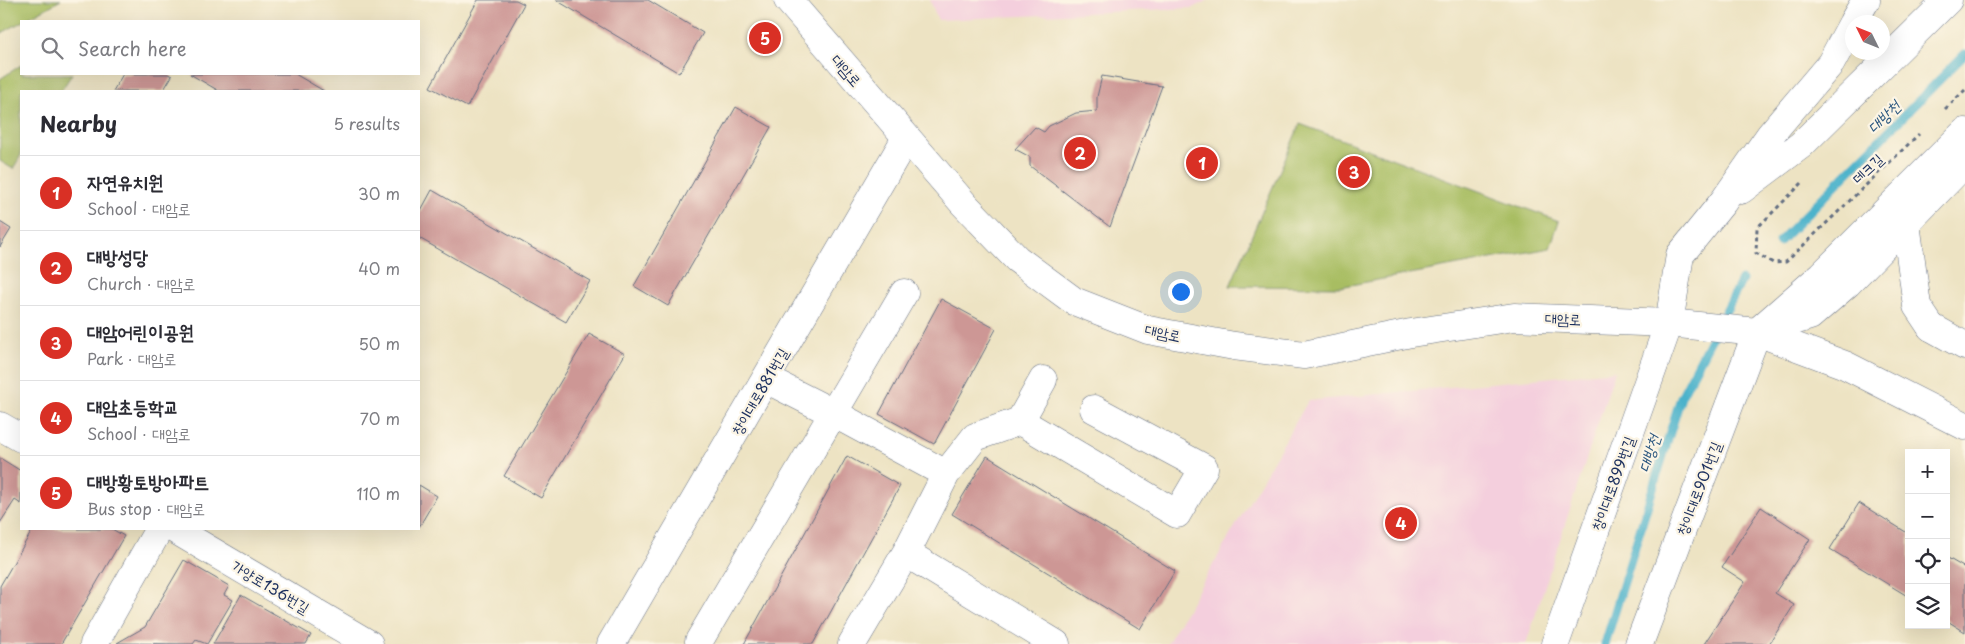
<!DOCTYPE html>
<html lang="en">
<head>
<meta charset="utf-8">
<style>
  :root { --surface:#fff; --page:#f2f2f3; --text:#2b2b33; --muted:#7c7c81; --line:#e1e1e2; --accent:#d93025 }
  body { margin:0; font-family:"Playpen Sans","Poor Story",sans-serif; background:var(--page); color:var(--text) }
  .controls { position:absolute; right:15px; bottom:15px; display:grid; overflow:hidden; border-radius:0px; box-shadow:0 5px 20px #0002 }
  .controls button { width:45px; height:45px; display:grid; place-items:center; padding:0; border:0; border-bottom:1px solid var(--line); background:var(--surface); color:var(--text); font:25px sans-serif }
  .compass { position:absolute; left:1845px; top:15px; width:45px; height:45px; border-radius:50%; background:var(--surface); box-shadow:0 5px 20px #0002; rotate:313deg }
  .you { position:absolute; left:1180px; top:291px; width:18px; height:18px; margin:-12px; border:4px solid #fff; border-radius:50%; background:#1a73e8; box-shadow:0 0 0 8px #1a73e833 }
  .badge { display:grid; place-items:center; width:32px; height:32px; border-radius:50%; background:var(--accent); color:#fff; font-size:16px; font-weight:700 }
  .pin { position:absolute; translate:-50% -50%; border:2px solid #fff; box-shadow:0 1px 5px #0006 }
  .list { margin:0; padding:0; list-style:none }
  h2 { display:flex; justify-content:space-between; align-items:center; height:65px; margin:0; padding:0 20px; font-size:21px }
  h2 small { font-size:16px; font-weight:400; color:var(--muted) }
  .list li { display:grid; grid-template-columns:32px 1fr auto; gap:15px; align-items:center; box-sizing:border-box; height:75px; padding:0 20px; border-top:1px solid var(--line) }
  .list b { display:block; font-size:19px; white-space:nowrap }
  .list p { margin:0; font-size:16px; white-space:nowrap; color:var(--muted) }
  .list em { font-size:16px; font-style:normal; color:var(--muted) }
  .icon { flex:none; width:28px; height:28px; fill:none; stroke:currentColor; stroke-width:2; stroke-linecap:round; stroke-linejoin:round }
  .map { position:relative; flex:none; width:1965px; height:644px; overflow:hidden }
  .search { position:absolute; background:var(--surface); box-shadow:0 5px 20px #0002; left:20px; top:20px; width:400px; height:55px; display:flex; align-items:center; gap:12px; box-sizing:border-box; padding:0 18px; border-radius:0px; color:var(--muted); font-size:19px }
  .panel { position:absolute; background:var(--surface); box-shadow:0 5px 20px #0002; left:20px; top:90px; width:400px; height:440px; border-radius:0px }
  .map>svg:first-child { display:block }
</style>
</head>
<body>
<div class="map">
<svg width="1965" height="644" viewBox="0 0 1965 644">
  <rect width="100%" height="100%" fill="#fcf5e5"/>
  <filter id="ink" filterUnits="userSpaceOnUse"><feTurbulence type="fractalNoise" baseFrequency=".02" numOctaves="2"/><feDisplacementMap in="SourceGraphic" scale="10" xChannelSelector="R" yChannelSelector="G"/><feConvolveMatrix kernelMatrix="1 2 1 2 8 2 1 2 1" color-interpolation-filters="sRGB"/></filter>
  <filter id="wash" filterUnits="userSpaceOnUse"><feTurbulence type="fractalNoise" baseFrequency=".0096" numOctaves="4" result="noise"/><feDisplacementMap in="SourceGraphic" scale="20" xChannelSelector="R" yChannelSelector="G"/><feGaussianBlur stdDeviation="1.12" result="paint"/><feColorMatrix in="noise" values="0 0 0 0 0 0 0 0 0 0 0 0 0 0 0 0 0 1.4 0 .05"/><feComposite in="paint" operator="in"/></filter>
  <g filter="url(#wash)">
    <rect width="100%" height="100%" fill="#ede3c3"/>
    <path fill="#f4cfdd" d="M930 0H1209L1192 8 938 20Z
      M1615 371 1526 644H1167L1308 401Z"/>
    <path fill="#a8bd62" stroke="#627660" d="M0 0H61L0 34Z
      M21 65V74H72L61 91H21V155L13 169 0 161V79Z
      M1300 124 1559 221 1550 248 1340 287 1230 286Z"/>
    <g fill="none" stroke-linecap="round" stroke-linejoin="round">
      <path stroke="#4cb2cb" stroke-width="9" d="M1779 242 1965 54
        M1605 644 1681 397 1742 280"/>
    </g>
    <g id="blocks">
      <path fill="#cd9795" d="M478 0H516L524 4 467 107 430 87Z
        M556 0H648L703 33 679 73Z
        M123 74H168L172 76 163 91H113Z
        M190 74H295L324 91H219Z
        M1102 76 1162 86 1110 227 1030 166V157L1015 149 1035 127 1044 132 1049 126 1076 113 1097 111V97Z
        M736 107 771 127 668 306 634 286Z
        M432 190 590 281 566 322 419 238V214Z
        M0 222 11 229 0 247Z
        M941 299 996 329 934 444 879 414Z
        M589 334 625 354 541 498 504 476Z
        M847 456 900 486 813 644H744Z
        M987 456 1175 571 1140 629 952 514Z
        M0 458 21 471V504L15 500 0 523Z
        M419 485 437 496 419 527Z
        M1859 503 1909 534V597L1830 549Z
        M1761 507 1810 539 1775 593 1794 605 1769 644H1704L1745 582 1722 567Z
        M33 529H112L124 536 61 644H0V586Z
        M1946 557 1965 568V632L1946 620Z
        M184 560 229 586 224 595 233 600 207 644 196 640 193 644 117 643 145 627Z
        M241 595 311 635 306 644H213Z"/>
    </g>
  </g>
  <g filter="url(#ink)">
    <use href="#blocks" fill-opacity="0" stroke="#646e81" stroke-width="1"/>
    <g fill="none" stroke-linecap="round" stroke-linejoin="round">
      <defs>
        <path id="street" d="M1931 327 1965 346
          M766 379 833 413 946 474
          M1020 421 1177 514 1204 468 1094 409
          M0 426 21 438
          M174 529 369 644
          M906 553 1056 644
          M699 641 904 293
          M94 644 159 529
          M611 644 906 138
          M852 644 906 553 946 474 975 437 1020 421 1043 380
          M1555 644 1669 323
          M1639 644 1757 332"/>
        <path id="secondary" d="M788 0 964 204 1017 259 1074 301 1148 330 1234 346 1304 355 1411 333 1514 317 1669 323 1757 332 1845 365 1965 426"/>
        <path id="highway" d="M1853 22 1866 0
          M1741 190 1801 145 1948 0
          M1906 223 1917 306 1931 327
          M1669 323 1680 255 1723 202 1770 135 1831 63 1852 24
          M1765 330 1810 316 1848 283 1965 163
          M1757 332 1822 275 1965 132"/>
      </defs>
      <use href="#street" stroke="#646e81" stroke-width="29"/>
      <use href="#secondary" stroke="#646e81" stroke-width="29"/>
      <use href="#highway" stroke="#646e81" stroke-width="29"/>
      <path stroke="#646e81" stroke-width="3" stroke-dasharray="4 4" stroke-linecap="butt" d="M1945 109 1965 90
        M1802 183 1757 228 1756 253 1773 263 1786 262 1919 134"/>
      <use href="#street" stroke="#fff" stroke-width="28"/>
      <use href="#secondary" stroke="#fff" stroke-width="28"/>
      <use href="#highway" stroke="#fff" stroke-width="28"/>
    </g>
  </g>
  <g text-anchor="middle" dominant-baseline="central" stroke-width="4.5" stroke-linejoin="round" paint-order="stroke">
    <g font-size="15" fill="#1b2f5e" stroke="#fcf5e5">
      <text transform="translate(847 70) rotate(49)">대암로</text>
      <text transform="translate(1867 168) rotate(-43)">데크길</text>
      <text transform="translate(1563 318) rotate(2)">대암로</text>
      <text transform="translate(1163 332) rotate(12)">대암로</text>
      <text transform="translate(759 391) rotate(-60)">창이대로881번길</text>
      <text transform="translate(1612 483) rotate(-70)">창이대로899번길</text>
      <text transform="translate(1698 488) rotate(-69)">창이대로901번길</text>
      <text transform="translate(271 586) rotate(31)">가양로136번길</text>
    </g>
    <g font-size="16" font-style="italic" fill="#2a567f" stroke="#fcf5e5">
      <text transform="translate(1883 116) rotate(-45)">대방천</text>
      <text transform="translate(1648 453) rotate(-73)">대방천</text>
    </g>
  </g>
</svg>
<div class="controls">
<button>+</button>
<button>−</button>
<button><svg class="icon" aria-label="locate" viewBox="0 0 24 24"><circle cx="12" cy="12" r="6"/><path d="M12 2v4M12 18v4M2 12h4M18 12h4"/></svg></button>
<button><svg class="icon" aria-label="layers" viewBox="0 0 24 24"><path d="M12 4l9 5-9 5-9-5zM3 14l9 5 9-5"/></svg></button>
</div>
<svg class="compass" viewBox="-18 -18 36 36"><path d="M0-13l5 13h-10z" fill="#e53935"/><path d="M0 13l5-13h-10z" fill="#7c7c81"/></svg>
<div class="you"></div>
<div class="pin badge" style="left:1202px;top:163px">1</div>
<div class="pin badge" style="left:1080px;top:153px">2</div>
<div class="pin badge" style="left:1354px;top:172px">3</div>
<div class="pin badge" style="left:1401px;top:523px">4</div>
<div class="pin badge" style="left:765px;top:38px">5</div>
<div class="search"><svg class="icon" aria-label="search" viewBox="0 0 24 24"><circle cx="10" cy="10" r="6"/><path d="M15 15l6 6"/></svg>Search here</div>
<section class="panel">
<h2>Nearby<small>5 results</small></h2>
<ul class="list">
<li><span class="badge">1</span><div><b>자연유치원</b><p>School · 대암로</p></div><em>30 m</em></li>
<li><span class="badge">2</span><div><b>대방성당</b><p>Church · 대암로</p></div><em>40 m</em></li>
<li><span class="badge">3</span><div><b>대암어린이공원</b><p>Park · 대암로</p></div><em>50 m</em></li>
<li><span class="badge">4</span><div><b>대암초등학교</b><p>School · 대암로</p></div><em>70 m</em></li>
<li><span class="badge">5</span><div><b>대방황토방아파트</b><p>Bus stop · 대암로</p></div><em>110 m</em></li>
</ul>
</section>
</div>
</body>
</html>
